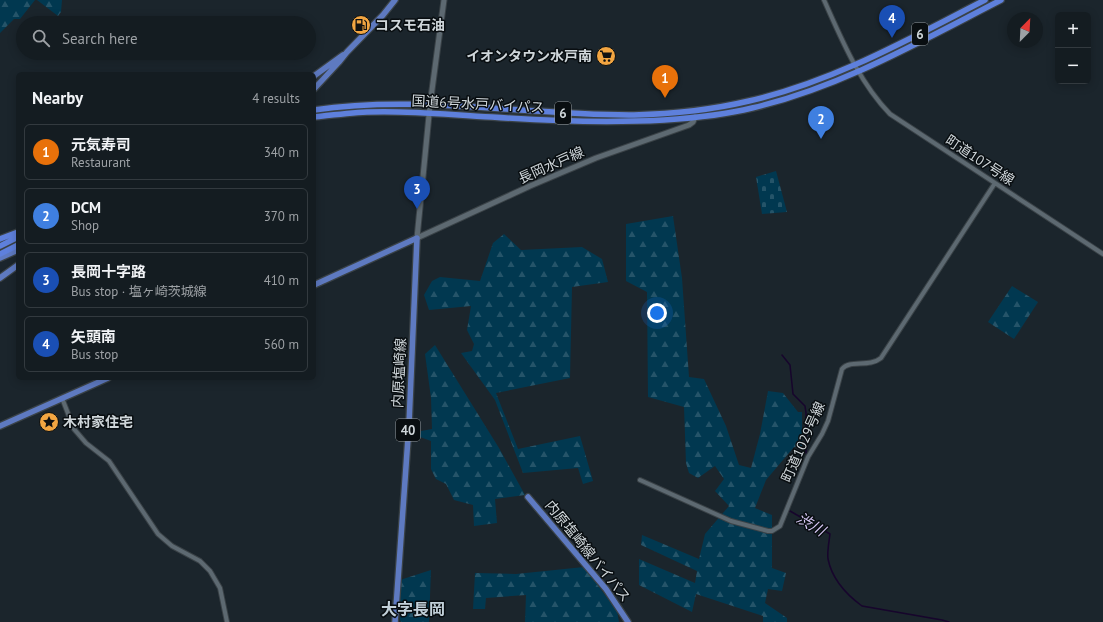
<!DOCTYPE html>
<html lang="en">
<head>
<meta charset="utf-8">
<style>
  :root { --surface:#141c21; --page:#21292e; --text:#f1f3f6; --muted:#9da1a5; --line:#333a3f; --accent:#f2a541 }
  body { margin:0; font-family:"PT Sans","Noto Sans JP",sans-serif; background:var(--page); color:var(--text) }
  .controls { position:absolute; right:12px; top:12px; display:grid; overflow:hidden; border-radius:6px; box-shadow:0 2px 10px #0003 }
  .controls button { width:36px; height:36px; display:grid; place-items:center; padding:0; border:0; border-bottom:1px solid var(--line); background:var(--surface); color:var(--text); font:20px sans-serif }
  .compass { position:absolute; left:1007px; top:12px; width:36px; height:36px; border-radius:50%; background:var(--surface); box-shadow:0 2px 10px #0003; rotate:24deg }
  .you { position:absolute; left:657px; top:313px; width:14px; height:14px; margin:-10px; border:3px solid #fff; border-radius:50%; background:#1a73e8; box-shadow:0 0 0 6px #1a73e833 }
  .badge { display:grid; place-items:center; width:26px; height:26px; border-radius:50%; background:var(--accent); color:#fff; font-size:13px; font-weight:700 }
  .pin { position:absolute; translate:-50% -33px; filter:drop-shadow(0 1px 2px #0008) }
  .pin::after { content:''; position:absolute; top:21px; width:14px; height:12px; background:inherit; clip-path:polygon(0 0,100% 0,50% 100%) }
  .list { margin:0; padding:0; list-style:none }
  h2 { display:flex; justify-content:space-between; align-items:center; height:52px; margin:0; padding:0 16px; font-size:17px }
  h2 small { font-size:13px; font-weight:400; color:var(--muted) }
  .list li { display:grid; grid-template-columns:26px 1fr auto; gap:12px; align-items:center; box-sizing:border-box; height:56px; margin:0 8px 8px; padding:0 8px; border:1px solid var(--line); border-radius:6px }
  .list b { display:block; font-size:15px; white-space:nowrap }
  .list p { margin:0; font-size:13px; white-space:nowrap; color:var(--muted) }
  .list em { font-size:13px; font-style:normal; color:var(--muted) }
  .icon { flex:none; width:22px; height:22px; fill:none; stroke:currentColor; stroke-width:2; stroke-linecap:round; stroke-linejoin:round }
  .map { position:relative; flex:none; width:1103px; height:622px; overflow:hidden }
  .search { position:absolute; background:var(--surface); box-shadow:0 2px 10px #0003; left:16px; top:16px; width:300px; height:44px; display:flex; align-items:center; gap:10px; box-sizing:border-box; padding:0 14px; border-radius:22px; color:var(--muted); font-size:15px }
  .panel { position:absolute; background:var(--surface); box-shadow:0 2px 10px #0003; left:16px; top:72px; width:300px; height:308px; border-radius:6px }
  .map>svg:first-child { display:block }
</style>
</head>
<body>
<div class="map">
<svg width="1103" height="622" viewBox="0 0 1103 622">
  <defs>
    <pattern id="forest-firs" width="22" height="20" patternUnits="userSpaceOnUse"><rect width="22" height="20" fill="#013850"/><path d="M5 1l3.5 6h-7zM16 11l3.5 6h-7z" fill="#255469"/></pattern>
    <pattern id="cemetery-stones" width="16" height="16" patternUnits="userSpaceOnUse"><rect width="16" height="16" fill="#013850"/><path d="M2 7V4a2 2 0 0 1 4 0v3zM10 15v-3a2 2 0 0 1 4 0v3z" fill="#255469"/></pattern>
  </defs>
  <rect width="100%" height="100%" fill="#1b252c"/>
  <path fill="url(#forest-firs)" d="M0 0H35L20 19H14L0 33Z
    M37 0H62L61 12 58 16Z
    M673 216 682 278 689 377 704 379 726 426 739 465 751 468 760 434 768 391 783 393 798 412H802V446L794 447 766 480 755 508 772 515V568L786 573 782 591 768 589 765 603 787 618V622H763V616L696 594 692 612 639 585V559L695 583 697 571 641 545 642 535 699 559 705 534 729 506 715 491 724 479 715 466 698 478 689 473 686 463 684 407 648 397 647 292 626 281V224Z
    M504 234 521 250 582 247 602 259 608 282 572 287 570 378 496 393 518 449 580 436 593 481 583 484 578 468 523 473 495 400 461 353 472 351 474 344 467 330 471 306 429 310 424 295 432 281 440 277 480 281 493 243Z
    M1012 286 1038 302 1014 339 988 322Z
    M435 345 499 448 525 495 495 499 497 523 474 526 473 505 454 500 446 484 436 479 431 469V441L420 437 421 431 432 429 431 398 425 354Z
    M584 567 617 611 619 622H525L526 595 486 598 485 609H473L475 573 516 574Z
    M431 570 429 622H401L400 620V580Z"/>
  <path fill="url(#cemetery-stones)" d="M776 171 787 212 762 214 756 177Z"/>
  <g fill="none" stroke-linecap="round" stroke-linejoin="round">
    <path stroke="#17052c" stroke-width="1.5" d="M782 355 790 365 793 394 805 406 806 413V453
      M790 511 830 534C829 542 827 552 828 559 832 579 847 595 862 606L942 620 949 622"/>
    <defs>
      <path id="tertiary" d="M824 0C842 40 859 82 890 114L1103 254
        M62 398 74 429 86 443 109 461 158 534 172 546 200 561 210 571 220 588 227 622
        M640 480 731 521 768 531H772L780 526 808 457 822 434 828 421 842 369C850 359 869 368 881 358L995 183"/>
      <path id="secondary" d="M444 0 430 105 417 238 530 186 596 158 689 125 693 122 695 117"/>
      <path id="primary" d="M314 76 343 55
        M314 89 339 62 347 52 383 15 395 0
        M0 258 18 250
        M0 278 18 265
        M314 285 417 238 409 424 395 622
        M0 426 108 378
        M528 497 606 589 628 622"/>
      <path id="trunk" d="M314 110C420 94 528 116 634 115 673 114 711 110 749 101 833 82 909 39 985 0
        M314 117C332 115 349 113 367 112 409 110 451 115 492 117 548 121 608 123 664 120 693 118 724 115 752 108 841 87 921 41 1001 0
        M0 239 18 232
        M0 246 18 237
        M0 254 18 245"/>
    </defs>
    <use href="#tertiary" stroke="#3a4247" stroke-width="6"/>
    <use href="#secondary" stroke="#3a4247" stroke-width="7"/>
    <use href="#primary" stroke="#3a4247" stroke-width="8"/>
    <use href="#trunk" stroke="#3a4247" stroke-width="8"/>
    <use href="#tertiary" stroke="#5d6971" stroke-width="4"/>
    <use href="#secondary" stroke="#5d6971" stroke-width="5"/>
    <use href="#primary" stroke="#5e7ac1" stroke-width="5.5"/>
    <use href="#trunk" stroke="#5e80dc" stroke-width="5.5"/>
  </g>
  <defs>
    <symbol id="fuel-disc" viewBox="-11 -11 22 22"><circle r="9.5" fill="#f2a541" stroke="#090e11"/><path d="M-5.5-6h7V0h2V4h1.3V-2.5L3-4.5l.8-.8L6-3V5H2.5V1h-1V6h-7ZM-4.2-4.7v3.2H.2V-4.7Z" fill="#111"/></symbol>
    <symbol id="supermarket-disc" viewBox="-11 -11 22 22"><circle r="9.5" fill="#f2a541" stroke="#090e11"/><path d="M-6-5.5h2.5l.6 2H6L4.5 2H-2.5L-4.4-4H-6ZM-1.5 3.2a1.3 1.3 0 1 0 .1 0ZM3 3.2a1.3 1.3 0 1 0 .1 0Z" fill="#111"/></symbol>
    <symbol id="sight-disc" viewBox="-11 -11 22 22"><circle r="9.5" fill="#f2a541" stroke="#090e11"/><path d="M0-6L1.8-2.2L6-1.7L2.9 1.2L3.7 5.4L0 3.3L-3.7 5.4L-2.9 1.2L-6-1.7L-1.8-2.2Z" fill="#111"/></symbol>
  </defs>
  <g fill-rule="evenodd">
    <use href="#fuel-disc" x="350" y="14" width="22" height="22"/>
    <use href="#supermarket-disc" x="595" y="45" width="22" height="22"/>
    <use href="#sight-disc" x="38" y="411" width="22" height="22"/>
  </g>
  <g text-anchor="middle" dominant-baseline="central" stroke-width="3" stroke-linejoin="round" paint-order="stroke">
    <g fill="#090e11" stroke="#949a9e" stroke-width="1">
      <rect x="912" y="23" width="16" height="22" rx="3"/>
      <rect x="555" y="102" width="16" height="22" rx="3"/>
      <rect x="396" y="419" width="24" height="22" rx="3"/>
    </g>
    <g font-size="13" font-weight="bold" fill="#cfd6da">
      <text x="920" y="34">6</text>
      <text x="563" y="113">6</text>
      <text x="408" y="430">40</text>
    </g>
    <g font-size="14" font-weight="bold" fill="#cfd6da" stroke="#090e11" text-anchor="start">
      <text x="375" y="25">コスモ石油</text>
      <text x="592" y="56" text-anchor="end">イオンタウン水戸南</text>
      <text x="63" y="422">木村家住宅</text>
    </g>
    <g font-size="14" fill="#cfd6da" stroke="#090e11">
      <text transform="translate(478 104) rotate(3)">国道6号水戸バイパス</text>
      <text transform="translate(980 160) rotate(33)">町道107号線</text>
      <text transform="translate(551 165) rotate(-24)">長岡水戸線</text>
      <text transform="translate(399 373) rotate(-87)">内原塩崎線</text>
      <text transform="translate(803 442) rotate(-66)">町道1029号線</text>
      <text transform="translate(588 551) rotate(51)">内原塩崎線バイパス</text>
    </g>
    <g font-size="15" font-style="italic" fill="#d6c7f4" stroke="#090e11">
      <text transform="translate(811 524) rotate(31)">渋川</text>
    </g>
    <g font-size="16" font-weight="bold" fill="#c2d0d9" stroke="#090e11">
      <text x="413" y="609">大字長岡</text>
    </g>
  </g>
</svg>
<div class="controls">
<button>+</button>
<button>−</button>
</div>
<svg class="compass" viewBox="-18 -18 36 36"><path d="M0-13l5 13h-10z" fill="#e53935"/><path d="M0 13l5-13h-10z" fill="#9da1a5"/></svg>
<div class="you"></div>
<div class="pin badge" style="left:665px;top:98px;background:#e8710a">1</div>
<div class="pin badge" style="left:821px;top:139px;background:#3f7fe0">2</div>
<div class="pin badge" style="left:417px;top:209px;background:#1a4fb4">3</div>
<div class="pin badge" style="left:892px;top:38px;background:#1a4fb4">4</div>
<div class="search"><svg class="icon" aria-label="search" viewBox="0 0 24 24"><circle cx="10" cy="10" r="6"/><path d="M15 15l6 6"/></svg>Search here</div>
<section class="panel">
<h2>Nearby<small>4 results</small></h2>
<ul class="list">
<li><span class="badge" style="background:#e8710a">1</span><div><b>元気寿司</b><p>Restaurant</p></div><em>340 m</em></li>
<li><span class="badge" style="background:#3f7fe0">2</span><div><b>DCM</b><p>Shop</p></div><em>370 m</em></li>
<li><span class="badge" style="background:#1a4fb4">3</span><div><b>長岡十字路</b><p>Bus stop · 塩ヶ崎茨城線</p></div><em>410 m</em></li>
<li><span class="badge" style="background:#1a4fb4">4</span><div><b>矢頭南</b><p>Bus stop</p></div><em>560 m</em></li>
</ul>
</section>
</div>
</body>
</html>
